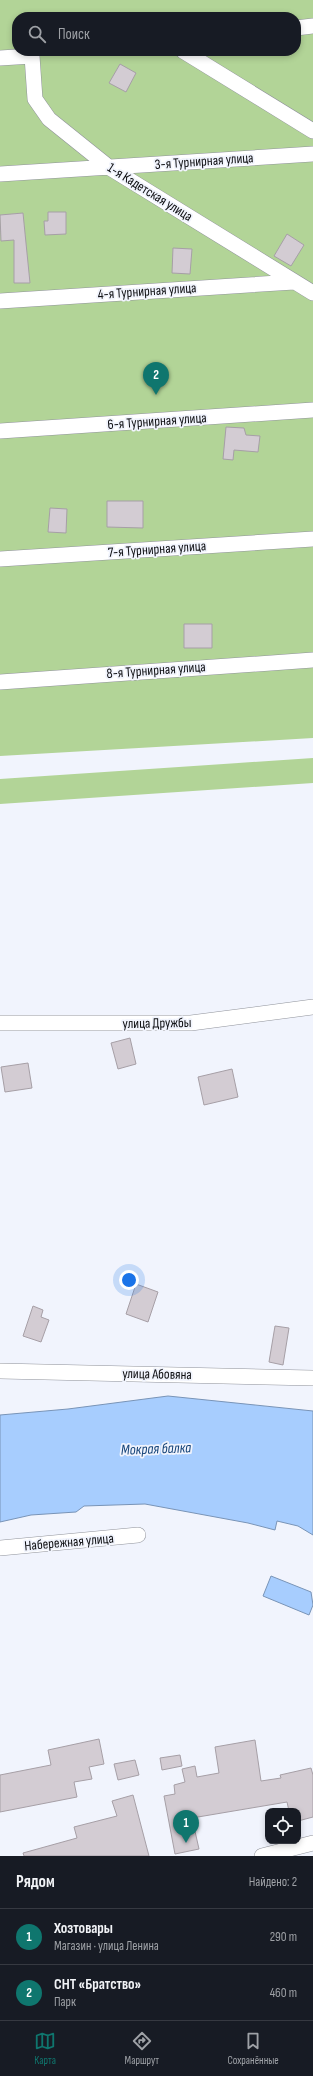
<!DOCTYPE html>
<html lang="ru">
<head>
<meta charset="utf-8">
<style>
  :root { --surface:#171b24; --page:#20242c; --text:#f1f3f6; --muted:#9ea1a6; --line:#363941; --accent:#0f766e }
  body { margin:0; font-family:"Sofia Sans Condensed",sans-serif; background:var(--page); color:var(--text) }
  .controls { position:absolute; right:12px; bottom:12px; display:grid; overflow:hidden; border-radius:8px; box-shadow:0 2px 6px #0003 }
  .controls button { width:36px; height:36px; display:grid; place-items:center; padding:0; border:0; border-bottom:1px solid var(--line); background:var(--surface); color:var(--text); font:20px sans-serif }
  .you { position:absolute; left:129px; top:1280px; width:14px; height:14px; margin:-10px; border:3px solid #fff; border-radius:50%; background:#1a73e8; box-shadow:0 0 0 6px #1a73e833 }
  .badge { display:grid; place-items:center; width:26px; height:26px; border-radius:50%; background:var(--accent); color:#fff; font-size:13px; font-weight:700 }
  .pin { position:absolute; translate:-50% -33px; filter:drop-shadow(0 1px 2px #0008) }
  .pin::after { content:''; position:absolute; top:21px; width:14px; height:12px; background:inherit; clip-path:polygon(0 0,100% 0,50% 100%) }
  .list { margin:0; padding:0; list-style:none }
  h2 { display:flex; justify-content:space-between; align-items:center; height:52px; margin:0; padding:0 16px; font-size:17px }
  h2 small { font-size:13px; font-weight:400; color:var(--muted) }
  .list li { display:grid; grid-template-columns:26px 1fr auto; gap:12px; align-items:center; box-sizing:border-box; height:56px; padding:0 16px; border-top:1px solid var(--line) }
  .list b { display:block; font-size:15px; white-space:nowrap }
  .list p { margin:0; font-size:13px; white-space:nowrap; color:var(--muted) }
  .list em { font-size:13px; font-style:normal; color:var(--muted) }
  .icon { flex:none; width:22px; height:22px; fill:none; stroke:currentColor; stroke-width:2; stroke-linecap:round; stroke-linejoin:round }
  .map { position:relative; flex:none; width:313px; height:1856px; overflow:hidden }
  .search { position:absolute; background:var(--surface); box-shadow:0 2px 6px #0003; left:12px; right:12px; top:12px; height:44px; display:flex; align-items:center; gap:10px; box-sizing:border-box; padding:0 14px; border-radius:16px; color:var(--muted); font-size:15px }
  .sheet { height:164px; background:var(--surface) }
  nav { display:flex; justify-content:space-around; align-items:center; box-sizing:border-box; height:56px; border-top:1px solid var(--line); background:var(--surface); font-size:11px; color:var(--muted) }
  nav a { display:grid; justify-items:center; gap:2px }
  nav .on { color:var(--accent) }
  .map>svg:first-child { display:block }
</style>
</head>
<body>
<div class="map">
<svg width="313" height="1856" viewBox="0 0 313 1856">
  <rect width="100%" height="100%" fill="#f1f4fd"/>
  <path fill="#b2d497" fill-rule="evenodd" d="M0 0H313V738L0 756ZM17 17H296V51H17Z
    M313 758V783L0 804V779Z"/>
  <path fill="#a7cdfe" stroke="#7994b7" d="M168 1396 313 1411V1535L298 1526 277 1521 275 1530 248 1523 145 1504 84 1506 76 1512 31 1515 0 1522V1415L68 1409Z
    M271 1576 311 1592 313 1605 309 1615 263 1596Z"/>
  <path fill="#d3ccd3" stroke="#a69fa6" d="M120 64 136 73 126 92 109 83Z
    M48 212H66V234L45 235 44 221H48Z
    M23 213 30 283H14V240L1 241 0 215Z
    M287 234 304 245 291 266 274 256Z
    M173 248 192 249 190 274 172 273Z
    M226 427 244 428 246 435 260 436 258 452 234 450 233 460 223 459Z
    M107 501H143V528L107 527Z
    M50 508 67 509 66 533 48 532Z
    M184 624H212V648H184Z
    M130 1038 136 1064 118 1069 111 1043Z
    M28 1063 32 1088 5 1092 1 1067Z
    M232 1069 238 1097 204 1105 198 1077Z
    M136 1284 158 1292 148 1322 126 1314Z
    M33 1306 43 1310 41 1317 49 1320 41 1342 23 1336Z
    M275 1326 289 1328 283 1365 269 1362Z
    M99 1739 104 1764 89 1767 92 1779 74 1782 77 1797 0 1812V1775L51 1765 48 1750Z
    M255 1740 261 1781 281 1778 280 1775 311 1768 313 1775V1817L298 1821V1811H289L287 1802 192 1818 199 1849 175 1854 164 1796 175 1794 174 1785 185 1782 182 1769 195 1766 197 1777 219 1773 215 1747Z
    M180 1755 182 1766 162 1770 160 1758Z
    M135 1760 139 1775 118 1780 114 1764Z
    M133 1795 149 1856H24L23 1853 77 1838 74 1827 117 1816 112 1801Z"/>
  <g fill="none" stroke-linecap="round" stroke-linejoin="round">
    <defs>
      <path id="minor" d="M296 28 313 26
        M183 51 313 131
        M0 58 32 56 35 99 49 119 110 168 313 293
        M0 174 313 154
        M0 301 294 282
        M0 431 313 410
        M0 559 313 539
        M0 682 313 660
        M0 1023H191L313 1007
        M0 1371 313 1378
        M0 1548 138 1535
        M262 1856 313 1843"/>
    </defs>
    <use href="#minor" stroke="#90939b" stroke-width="16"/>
    <use href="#minor" stroke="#fff" stroke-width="15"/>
  </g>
  <g text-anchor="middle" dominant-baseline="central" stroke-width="3.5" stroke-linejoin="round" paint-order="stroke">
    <g font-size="14" fill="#0d0e11" stroke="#f1f4fd">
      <text transform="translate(204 161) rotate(-4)">3-я Турнирная улица</text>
      <text transform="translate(150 192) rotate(32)">1-я Кадетская улица</text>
      <text transform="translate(147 291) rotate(-4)">4-я Турнирная улица</text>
      <text transform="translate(157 421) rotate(-4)">6-я Турнирная улица</text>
      <text transform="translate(157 549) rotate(-4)">7-я Турнирная улица</text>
      <text transform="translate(156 670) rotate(-4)">8-я Турнирная улица</text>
      <text transform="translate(157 1023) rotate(-1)">улица Дружбы</text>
      <text transform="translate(157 1374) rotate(1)">улица Абовяна</text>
      <text transform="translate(69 1542) rotate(-5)">Набережная улица</text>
    </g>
    <g font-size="15" font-style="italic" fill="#144378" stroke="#f1f4fd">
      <text transform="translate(156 1449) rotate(-2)">Мокрая балка</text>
    </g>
  </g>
</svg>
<div class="controls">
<button><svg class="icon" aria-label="locate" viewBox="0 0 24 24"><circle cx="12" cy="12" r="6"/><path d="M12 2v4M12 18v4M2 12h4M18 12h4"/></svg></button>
</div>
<div class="you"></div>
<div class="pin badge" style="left:186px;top:1843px">1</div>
<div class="pin badge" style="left:156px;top:395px">2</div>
<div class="search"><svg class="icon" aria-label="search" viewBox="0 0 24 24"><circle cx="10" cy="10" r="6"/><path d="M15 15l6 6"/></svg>Поиск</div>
</div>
<section class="sheet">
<h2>Рядом<small>Найдено: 2</small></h2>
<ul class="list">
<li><span class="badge">1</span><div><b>Хозтовары</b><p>Магазин · улица Ленина</p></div><em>290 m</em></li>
<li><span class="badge">2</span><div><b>СНТ «Братство»</b><p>Парк</p></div><em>460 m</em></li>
</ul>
</section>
<nav>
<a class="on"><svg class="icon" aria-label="map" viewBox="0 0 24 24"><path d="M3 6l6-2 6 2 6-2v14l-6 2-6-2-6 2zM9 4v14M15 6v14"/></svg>Карта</a>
<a><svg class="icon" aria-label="directions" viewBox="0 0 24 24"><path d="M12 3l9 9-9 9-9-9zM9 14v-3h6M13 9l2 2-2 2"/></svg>Маршрут</a>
<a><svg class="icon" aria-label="saved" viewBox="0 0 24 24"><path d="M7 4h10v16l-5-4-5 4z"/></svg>Сохранённые</a>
</nav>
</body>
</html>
